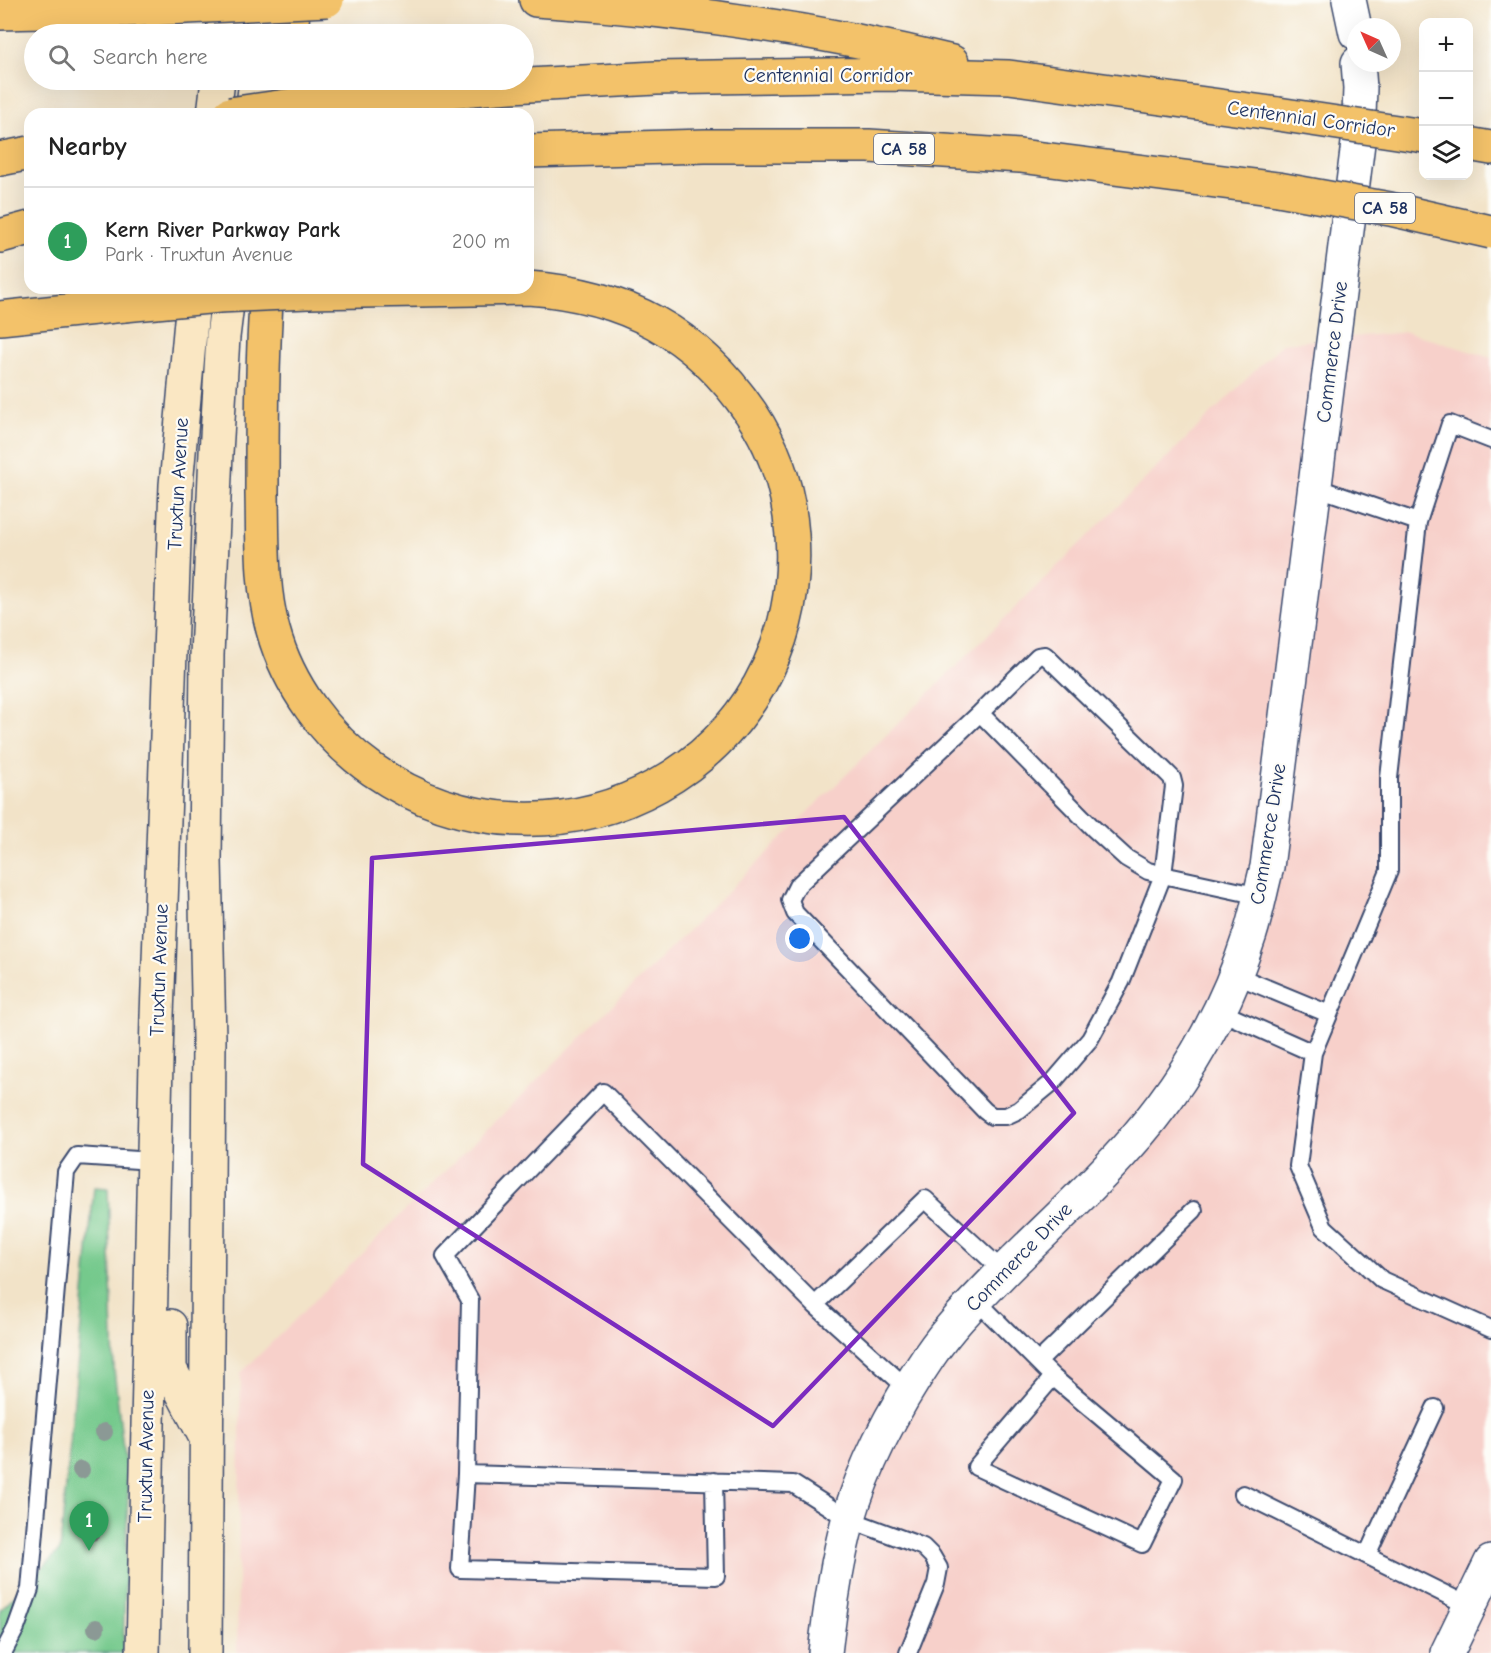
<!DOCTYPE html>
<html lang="en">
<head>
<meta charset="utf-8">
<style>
  :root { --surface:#fff; --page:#f6f6f6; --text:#222; --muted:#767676; --line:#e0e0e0; --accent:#db2777 }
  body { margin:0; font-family:"Comic Neue",sans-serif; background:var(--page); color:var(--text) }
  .controls { position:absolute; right:18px; top:18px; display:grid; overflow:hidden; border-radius:12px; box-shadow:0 6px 24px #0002 }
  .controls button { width:54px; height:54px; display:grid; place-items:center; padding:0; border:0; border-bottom:2px solid var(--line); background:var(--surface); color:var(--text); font:30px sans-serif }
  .compass { position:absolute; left:1347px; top:18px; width:54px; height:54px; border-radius:50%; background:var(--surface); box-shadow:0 6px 24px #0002; rotate:315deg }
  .you { position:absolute; left:800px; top:939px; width:21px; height:21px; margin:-15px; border:4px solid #fff; border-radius:50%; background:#1a73e8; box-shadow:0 0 0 9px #1a73e833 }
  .badge { display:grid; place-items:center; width:39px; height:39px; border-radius:50%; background:var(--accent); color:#fff; font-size:20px; font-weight:700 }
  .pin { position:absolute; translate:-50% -50px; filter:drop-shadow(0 2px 3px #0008) }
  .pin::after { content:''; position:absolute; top:32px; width:21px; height:18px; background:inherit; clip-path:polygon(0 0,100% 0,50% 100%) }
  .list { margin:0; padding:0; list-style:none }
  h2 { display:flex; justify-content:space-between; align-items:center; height:78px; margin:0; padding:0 24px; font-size:26px }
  h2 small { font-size:20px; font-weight:400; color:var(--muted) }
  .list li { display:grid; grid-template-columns:39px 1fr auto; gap:18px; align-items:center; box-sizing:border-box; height:108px; padding:0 24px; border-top:2px solid var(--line) }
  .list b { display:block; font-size:22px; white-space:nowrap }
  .list p { margin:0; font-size:20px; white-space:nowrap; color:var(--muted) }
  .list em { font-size:20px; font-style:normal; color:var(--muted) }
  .icon { flex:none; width:33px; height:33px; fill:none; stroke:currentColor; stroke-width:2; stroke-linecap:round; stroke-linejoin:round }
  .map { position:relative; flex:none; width:1491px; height:1653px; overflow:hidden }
  .search { position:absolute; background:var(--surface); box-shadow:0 6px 24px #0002; left:24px; top:24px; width:510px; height:66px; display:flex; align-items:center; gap:15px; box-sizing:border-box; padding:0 21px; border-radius:33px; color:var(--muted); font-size:22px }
  .panel { position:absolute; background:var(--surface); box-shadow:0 6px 24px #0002; left:24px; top:108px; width:510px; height:186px; border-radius:18px }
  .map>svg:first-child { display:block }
</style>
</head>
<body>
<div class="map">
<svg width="1491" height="1653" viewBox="0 0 1491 1653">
  <rect width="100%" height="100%" fill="#fdfcf7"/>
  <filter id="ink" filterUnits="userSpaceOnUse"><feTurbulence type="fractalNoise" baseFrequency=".0167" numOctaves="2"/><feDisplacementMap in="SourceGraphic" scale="12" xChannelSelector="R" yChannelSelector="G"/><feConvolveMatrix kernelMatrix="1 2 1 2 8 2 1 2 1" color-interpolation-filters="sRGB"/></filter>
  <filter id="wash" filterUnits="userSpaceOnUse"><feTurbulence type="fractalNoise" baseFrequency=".008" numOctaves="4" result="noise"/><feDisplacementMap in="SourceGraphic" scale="24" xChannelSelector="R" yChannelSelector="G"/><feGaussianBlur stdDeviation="1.35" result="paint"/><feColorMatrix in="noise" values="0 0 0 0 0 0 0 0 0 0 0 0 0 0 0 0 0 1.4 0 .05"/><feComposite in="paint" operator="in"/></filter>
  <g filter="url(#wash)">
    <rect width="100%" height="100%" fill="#f2e3c8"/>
    <path fill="#f7d0ca" d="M1408 332 1491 358V1653H237L241 1373 1283 343Z"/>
    <path fill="#75c98c" stroke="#487c75" stroke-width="1.5" d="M94 1187 108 1188 114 1369 128 1492 123 1653H0V1610L60 1550Z"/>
  </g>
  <g filter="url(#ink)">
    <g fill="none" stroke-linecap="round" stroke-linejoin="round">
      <defs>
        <path id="lane" d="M1315 487 1418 522 1450 424 1491 440
          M980 713 1038 656 1045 655 1165 771 1172 778 1174 786 1163 875 1121 982 1090 1039 1053 1082 1019 1110 1006 1116H992L985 1111 795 913 790 900 797 886 980 713 1093 828 1126 858 1148 871 1172 877 1260 896
          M1235 975 1329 1014
          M1219 1011 1313 1053 1298 1166 1324 1227 1382 1280 1491 1329
          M1313 1053 1389 871V778L1418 522
          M976 1300 1053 1377 976 1467 1142 1544 1174 1479 1053 1377
          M1038 1362 1194 1210
          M908 1389 815 1305 925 1199 1004 1272
          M466 1474 470 1300 445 1256 603 1092 815 1305
          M714 1481 716 1576 460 1569 466 1474 793 1484 848 1519 913 1543 923 1547 932 1556 939 1568 936 1584 908 1653
          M1243 1494 1469 1606
          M1367 1555 1435 1408
          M3 1653 16 1628 30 1589 66 1172 77 1156 153 1161"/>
        <path id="street" d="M1349 0 1356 33
          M825 1653C830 1608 836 1564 848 1521 865 1461 896 1405 930 1355 951 1324 978 1298 1004 1271 1043 1232 1085 1194 1122 1153 1180 1090 1224 1016 1250 934 1257 912 1261 889 1267 867L1358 143 1360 88 1358 63
          M1447 1653 1491 1562"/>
        <path id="secondary" d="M223 34 227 0
          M262 34 266 0
          M214 114 218 80
          M252 114 256 80
          M170 1326V1369L204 1434
          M143 1653 157 1016 176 485 194 288
          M205 1653 209 1039 205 860 207 655 216 453 223 337 229 288"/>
        <path id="highway" d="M536 0C676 9 815 28 952 62
          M0 13 127 10
          M291 34 294 0
          M328 100 511 86 656 78 891 74 1009 77 1278 114
          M284 114 288 80
          M1468 144 1491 148
          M528 151 705 146H869L1020 156 1278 189
          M0 159 30 153
          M0 236 30 228
          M267 288C262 357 262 425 262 494 263 539 261 586 273 630 288 685 326 737 373 770 558 898 808 761 792 535 789 492 775 449 751 413 696 332 625 295 528 288
          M308 292 527 288
          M0 318 124 305"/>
      </defs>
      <use href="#lane" stroke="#3b4a6e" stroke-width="20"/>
      <use href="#street" stroke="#3b4a6e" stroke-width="36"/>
      <use href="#secondary" stroke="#3b4a6e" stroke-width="36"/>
      <use href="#highway" stroke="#3b4a6e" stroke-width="36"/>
      <use href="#lane" stroke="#fff" stroke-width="16"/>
      <use href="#street" stroke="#fff" stroke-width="33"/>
      <use href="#secondary" stroke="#fae7c3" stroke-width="33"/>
      <use href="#highway" stroke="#f3c26a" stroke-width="33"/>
      <defs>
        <path id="highway-bridge" d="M127 10 327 0
          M230 114 328 100
          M1278 114 1424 136
          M1278 189 1390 209 1491 232
          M124 305 219 296 308 292"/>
      </defs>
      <use href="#highway-bridge" stroke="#3b4a6e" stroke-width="36" stroke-linecap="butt"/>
      <use href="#highway-bridge" stroke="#f3c26a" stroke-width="33"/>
    </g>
    <g fill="#8b9995">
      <circle cx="104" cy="1432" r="9"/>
      <circle cx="81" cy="1470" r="9"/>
      <circle cx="92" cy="1532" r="9"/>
      <circle cx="96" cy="1628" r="9"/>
    </g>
  </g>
  <path fill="none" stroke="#7b2cbf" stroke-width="4.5" stroke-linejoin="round" d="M844 817 1074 1113 773 1426 363 1164 372 858Z"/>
  <g text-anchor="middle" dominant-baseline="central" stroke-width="4.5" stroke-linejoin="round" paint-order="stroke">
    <g fill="#fdfcf7" stroke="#5f6c8c" stroke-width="1.5">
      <rect x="874" y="134" width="60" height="30" rx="4.5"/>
      <rect x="1355" y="193" width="60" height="30" rx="4.5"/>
    </g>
    <g font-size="18" font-weight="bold" fill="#1b2f5e">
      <text x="904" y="149">CA 58</text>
      <text x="1385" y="208">CA 58</text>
    </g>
    <g font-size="20" fill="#1b2f5e" stroke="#fdfcf7">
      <text x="828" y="75">Centennial Corridor</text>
      <text transform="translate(1311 119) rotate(8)">Centennial Corridor</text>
      <text transform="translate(1332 352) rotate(-83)">Commerce Drive</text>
      <text transform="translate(178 484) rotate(-87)">Truxtun Avenue</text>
      <text transform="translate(1268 834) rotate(-81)">Commerce Drive</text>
      <text transform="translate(159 970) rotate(-88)">Truxtun Avenue</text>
      <text transform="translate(1019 1257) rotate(-46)">Commerce Drive</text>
      <text transform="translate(146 1456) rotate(-89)">Truxtun Avenue</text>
    </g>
  </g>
</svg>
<div class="controls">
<button>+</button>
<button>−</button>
<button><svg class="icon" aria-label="layers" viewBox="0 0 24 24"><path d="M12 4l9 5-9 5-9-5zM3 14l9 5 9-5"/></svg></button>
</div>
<svg class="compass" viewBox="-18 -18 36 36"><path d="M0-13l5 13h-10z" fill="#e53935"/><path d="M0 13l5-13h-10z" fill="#767676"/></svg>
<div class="you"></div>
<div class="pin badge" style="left:89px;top:1551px;background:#2e9e5b">1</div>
<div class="search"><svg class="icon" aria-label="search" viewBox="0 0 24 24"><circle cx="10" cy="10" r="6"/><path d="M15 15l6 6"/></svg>Search here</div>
<section class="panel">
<h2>Nearby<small></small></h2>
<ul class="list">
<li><span class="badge" style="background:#2e9e5b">1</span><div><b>Kern River Parkway Park</b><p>Park · Truxtun Avenue</p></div><em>200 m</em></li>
</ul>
</section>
</div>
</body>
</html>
